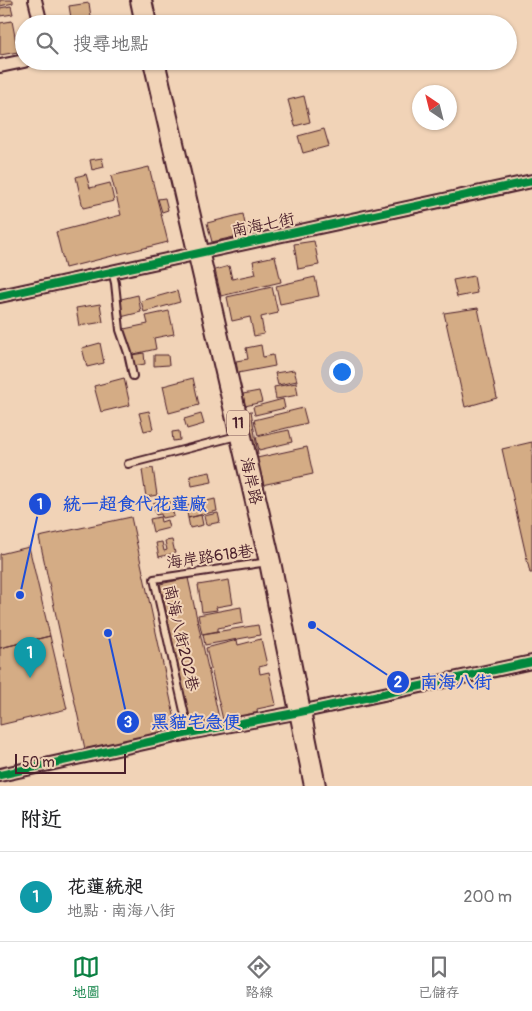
<!DOCTYPE html>
<html lang="zh-TW">
<head>
<meta charset="utf-8">
<style>
  :root { --surface:#fff; --page:#f6f6f6; --text:#202124; --muted:#757577; --line:#e0e0e0; --accent:#0b8043 }
  body { margin:0; font-family:Pangolin,"LXGW WenKai TC",sans-serif; background:var(--page); color:var(--text) }
  .compass { position:absolute; left:412px; top:85px; width:45px; height:45px; border-radius:50%; background:var(--surface); box-shadow:0 1px 4px #0004; rotate:325deg }
  .scale { position:absolute; left:15px; bottom:12px; width:111px; box-sizing:border-box; padding-left:5px; border:2px solid #4a1f2b; border-top:0; font-size:14px; line-height:18px; white-space:nowrap; color:#4a1f2b; -webkit-text-stroke:4px #f1d3b7; paint-order:stroke }
  .you { position:absolute; left:341px; top:371px; width:18px; height:18px; margin:-12px; border:4px solid #fff; border-radius:50%; background:#1a73e8; box-shadow:0 0 0 8px #1a73e833 }
  .badge { display:grid; place-items:center; width:32px; height:32px; border-radius:50%; background:var(--accent); color:#fff; font-size:16px; font-weight:700 }
  .pin { position:absolute; translate:-50% -41px; filter:drop-shadow(0 1px 2px #0008) }
  .pin::after { content:''; position:absolute; top:26px; width:18px; height:15px; background:inherit; clip-path:polygon(0 0,100% 0,50% 100%) }
  .list { margin:0; padding:0; list-style:none }
  h2 { display:flex; justify-content:space-between; align-items:center; height:65px; margin:0; padding:0 20px; font-size:21px }
  h2 small { font-size:16px; font-weight:400; color:var(--muted) }
  .list li { display:grid; grid-template-columns:32px 1fr auto; gap:15px; align-items:center; box-sizing:border-box; height:90px; padding:0 20px; border-top:1px solid var(--line) }
  .list b { display:block; font-size:19px; white-space:nowrap }
  .list p { margin:0; font-size:16px; white-space:nowrap; color:var(--muted) }
  .list em { font-size:16px; font-style:normal; color:var(--muted) }
  .icon { flex:none; width:28px; height:28px; fill:none; stroke:currentColor; stroke-width:2; stroke-linecap:round; stroke-linejoin:round }
  .map { position:relative; flex:none; width:532px; height:786px; overflow:hidden }
  .search { position:absolute; background:var(--surface); box-shadow:0 1px 4px #0004; left:15px; right:15px; top:15px; height:55px; display:flex; align-items:center; gap:12px; box-sizing:border-box; padding:0 18px; border-radius:28px; color:var(--muted); font-size:19px }
  .sheet { height:155px; background:var(--surface) }
  nav { display:flex; justify-content:space-around; align-items:center; box-sizing:border-box; height:70px; border-top:1px solid var(--line); background:var(--surface); font-size:14px; color:var(--muted) }
  nav a { display:grid; justify-items:center; gap:2px }
  nav .on { color:var(--accent) }
  .map>svg:first-child { display:block }
</style>
</head>
<body>
<div class="map">
<svg width="532" height="786" viewBox="0 0 532 786">
  <rect width="100%" height="100%" fill="#f1d3b7"/>
  <filter id="ink" filterUnits="userSpaceOnUse"><feTurbulence type="fractalNoise" baseFrequency=".02" numOctaves="2"/><feDisplacementMap in="SourceGraphic" scale="10" xChannelSelector="R" yChannelSelector="G"/><feConvolveMatrix kernelMatrix="1 2 1 2 8 2 1 2 1" color-interpolation-filters="sRGB"/></filter>
  <g filter="url(#ink)">
    <path fill="#d4ac85" stroke="#4a1f2b" d="M0 0H13V3L0 6Z
      M89 3 92 24H72L69 6Z
      M11 6 13 14 0 16V8Z
      M113 19 114 24H96V22Z
      M12 21 18 52 0 55V23Z
      M24 31V47L20 48 18 33Z
      M304 96 310 122 295 126 288 100Z
      M324 129 329 146 303 153 298 136Z
      M102 158 104 167 92 170 90 160Z
      M149 167 168 242 65 268 56 232 121 215 111 176Z
      M86 174 90 188 110 183 114 201 83 208 76 177Z
      M165 198 168 210 162 212 158 199Z
      M243 214 247 234 212 242 207 223Z
      M314 241 319 265 298 269 294 244Z
      M275 256 281 282 221 296 215 270 229 266 232 279 256 274 253 261Z
      M474 276 477 293 457 297 453 280Z
      M315 277 319 296 280 304 276 286Z
      M272 287 278 313 261 317 264 334 254 336 250 317 232 321 227 297Z
      M177 291 180 302 144 312 141 301Z
      M138 295 141 312 121 317 117 300Z
      M100 304 103 322 79 326 76 308Z
      M478 308 497 398 465 407 444 313Z
      M169 311 174 334 154 338 156 349 130 355 124 329 148 324 146 316Z
      M100 343 104 363 87 367 82 348Z
      M261 345 263 357 273 355 275 366 238 373 236 361 248 359 246 348Z
      M144 353 145 364 133 366 131 355Z
      M154 355H168L169 365 154 366Z
      M294 370 297 381 278 385 275 373Z
      M124 378 130 405 101 412 94 386Z
      M193 378 199 405 169 413 163 386Z
      M296 383 298 395 276 399 274 387Z
      M259 391 262 402 245 406 243 394Z
      M283 399 285 408 255 415 253 407Z
      M303 408 307 423 258 435 254 420Z
      M149 411 153 429 144 431 139 413Z
      M251 411 258 454 250 456 243 413Z
      M201 414 204 424 187 429 184 419Z
      M289 430 292 442 259 450 256 437Z
      M179 431 180 440 173 441 172 432Z
      M532 442V573H530L502 449Z
      M307 447 313 474 262 485 257 458Z
      M153 468 157 495 146 497 142 470Z
      M210 472 212 482 192 486 190 476Z
      M169 499 174 516 162 518 161 514 156 515 153 503Z
      M215 499 217 511 188 518 186 506Z
      M218 513 220 522 206 525 204 516Z
      M201 515 203 525 190 528 188 518Z
      M131 517 177 729 85 749 39 537Z
      M160 517 161 522 167 520 169 528 153 532 150 519Z
      M172 540 175 553 159 557 156 543 162 542 164 551 167 550 165 541Z
      M29 547 50 636 0 648V554Z
      M188 578 219 718 191 725 160 584Z
      M229 580 233 604 216 607 217 610 202 612 198 585Z
      M241 607 243 623 218 628V631L202 634 198 615Z
      M258 625 260 635 205 645 203 634Z
      M50 636 67 709 0 725V648Z
      M261 639 267 665 259 667 260 674 269 672 276 705 257 709 258 715 224 724 206 648 237 640 238 645Z"/>
    <g fill="none" stroke-linecap="round" stroke-linejoin="round">
      <defs>
        <path id="service" d="M112 271 115 283 120 330 128 353 133 376
          M128 464 237 436
          M189 733 154 579 268 562"/>
        <path id="minor" d="M35 0 41 24
          M0 66 24 61
          M0 296 532 181
          M0 775 189 733 300 712 532 662"/>
        <path id="primary" d="M141 0 146 24
          M154 61 270 562 315 786"/>
      </defs>
      <use href="#service" stroke="#4a1f2b" stroke-width="10"/>
      <use href="#minor" stroke="#4a1f2b" stroke-width="16"/>
      <use href="#primary" stroke="#4a1f2b" stroke-width="24"/>
      <use href="#service" stroke="#f1d3b7" stroke-width="6"/>
      <use href="#minor" stroke="#f1d3b7" stroke-width="12"/>
      <use href="#primary" stroke="#f1d3b7" stroke-width="20"/>
      <defs>
        <path id="cycleway" d="M0 296 532 181
          M0 775 189 733 300 712 532 662"/>
      </defs>
      <use href="#cycleway" stroke="#f1d3b7" stroke-width="11"/>
      <use href="#cycleway" stroke="#00873e" stroke-width="8"/>
    </g>
  </g>
  <g text-anchor="middle" dominant-baseline="central" stroke-width="4" stroke-linejoin="round" paint-order="stroke">
    <rect fill="#f1d3b7" stroke="#7c5555" stroke-width="1" x="227" y="410.5" width="22" height="25" rx="4"/>
    <g font-size="15" font-weight="bold" fill="#4a1f2b">
      <text x="238" y="423">11</text>
    </g>
    <g font-size="16" fill="#4a1f2b" stroke="#f1d3b7">
      <text transform="translate(263 225) rotate(-12)">南海七街</text>
      <text transform="translate(251 481) rotate(77)">海岸路</text>
      <text transform="translate(210 557) rotate(-8)">海岸路618巷</text>
      <text transform="translate(181 638) rotate(77)">南海八街202巷</text>
    </g>
  </g>
  <path fill="none" stroke="#1d4ed8" stroke-width="2" d="M20 595L40 504M312 625L398 682M108 633L128 722"/>
  <g fill="#1d4ed8" stroke="#f1d3b7" stroke-width="2">
    <circle cx="20" cy="595" r="5"/>
    <circle cx="312" cy="625" r="5"/>
    <circle cx="108" cy="633" r="5"/>
    <circle cx="40" cy="504" r="12"/>
    <circle cx="398" cy="682" r="12"/>
    <circle cx="128" cy="722" r="12"/>
  </g>
  <g font-size="15" text-anchor="middle" font-weight="bold" fill="#fff">
    <text x="40" y="509">1</text>
    <text x="398" y="687">2</text>
    <text x="128" y="727">3</text>
  </g>
  <g font-size="18" text-anchor="middle" font-weight="bold" fill="#1d4ed8" stroke="#f1d3b7" stroke-width="4" stroke-linejoin="round" paint-order="stroke">
    <text x="135" y="510">統一超食代花蓮廠</text>
    <text x="456" y="688">南海八街</text>
    <text x="196" y="728">黑貓宅急便</text>
  </g>
</svg>
<svg class="compass" viewBox="-18 -18 36 36"><path d="M0-13l5 13h-10z" fill="#e53935"/><path d="M0 13l5-13h-10z" fill="#757577"/></svg>
<div class="scale">50 m</div>
<div class="you"></div>
<div class="pin badge" style="left:30px;top:678px;background:#0f9aa8">1</div>
<div class="search"><svg class="icon" aria-label="search" viewBox="0 0 24 24"><circle cx="10" cy="10" r="6"/><path d="M15 15l6 6"/></svg>搜尋地點</div>
</div>
<section class="sheet">
<h2>附近<small></small></h2>
<ul class="list">
<li><span class="badge" style="background:#0f9aa8">1</span><div><b>花蓮統昶</b><p>地點 · 南海八街</p></div><em>200 m</em></li>
</ul>
</section>
<nav>
<a class="on"><svg class="icon" aria-label="map" viewBox="0 0 24 24"><path d="M3 6l6-2 6 2 6-2v14l-6 2-6-2-6 2zM9 4v14M15 6v14"/></svg>地圖</a>
<a><svg class="icon" aria-label="directions" viewBox="0 0 24 24"><path d="M12 3l9 9-9 9-9-9zM9 14v-3h6M13 9l2 2-2 2"/></svg>路線</a>
<a><svg class="icon" aria-label="saved" viewBox="0 0 24 24"><path d="M7 4h10v16l-5-4-5 4z"/></svg>已儲存</a>
</nav>
</body>
</html>
